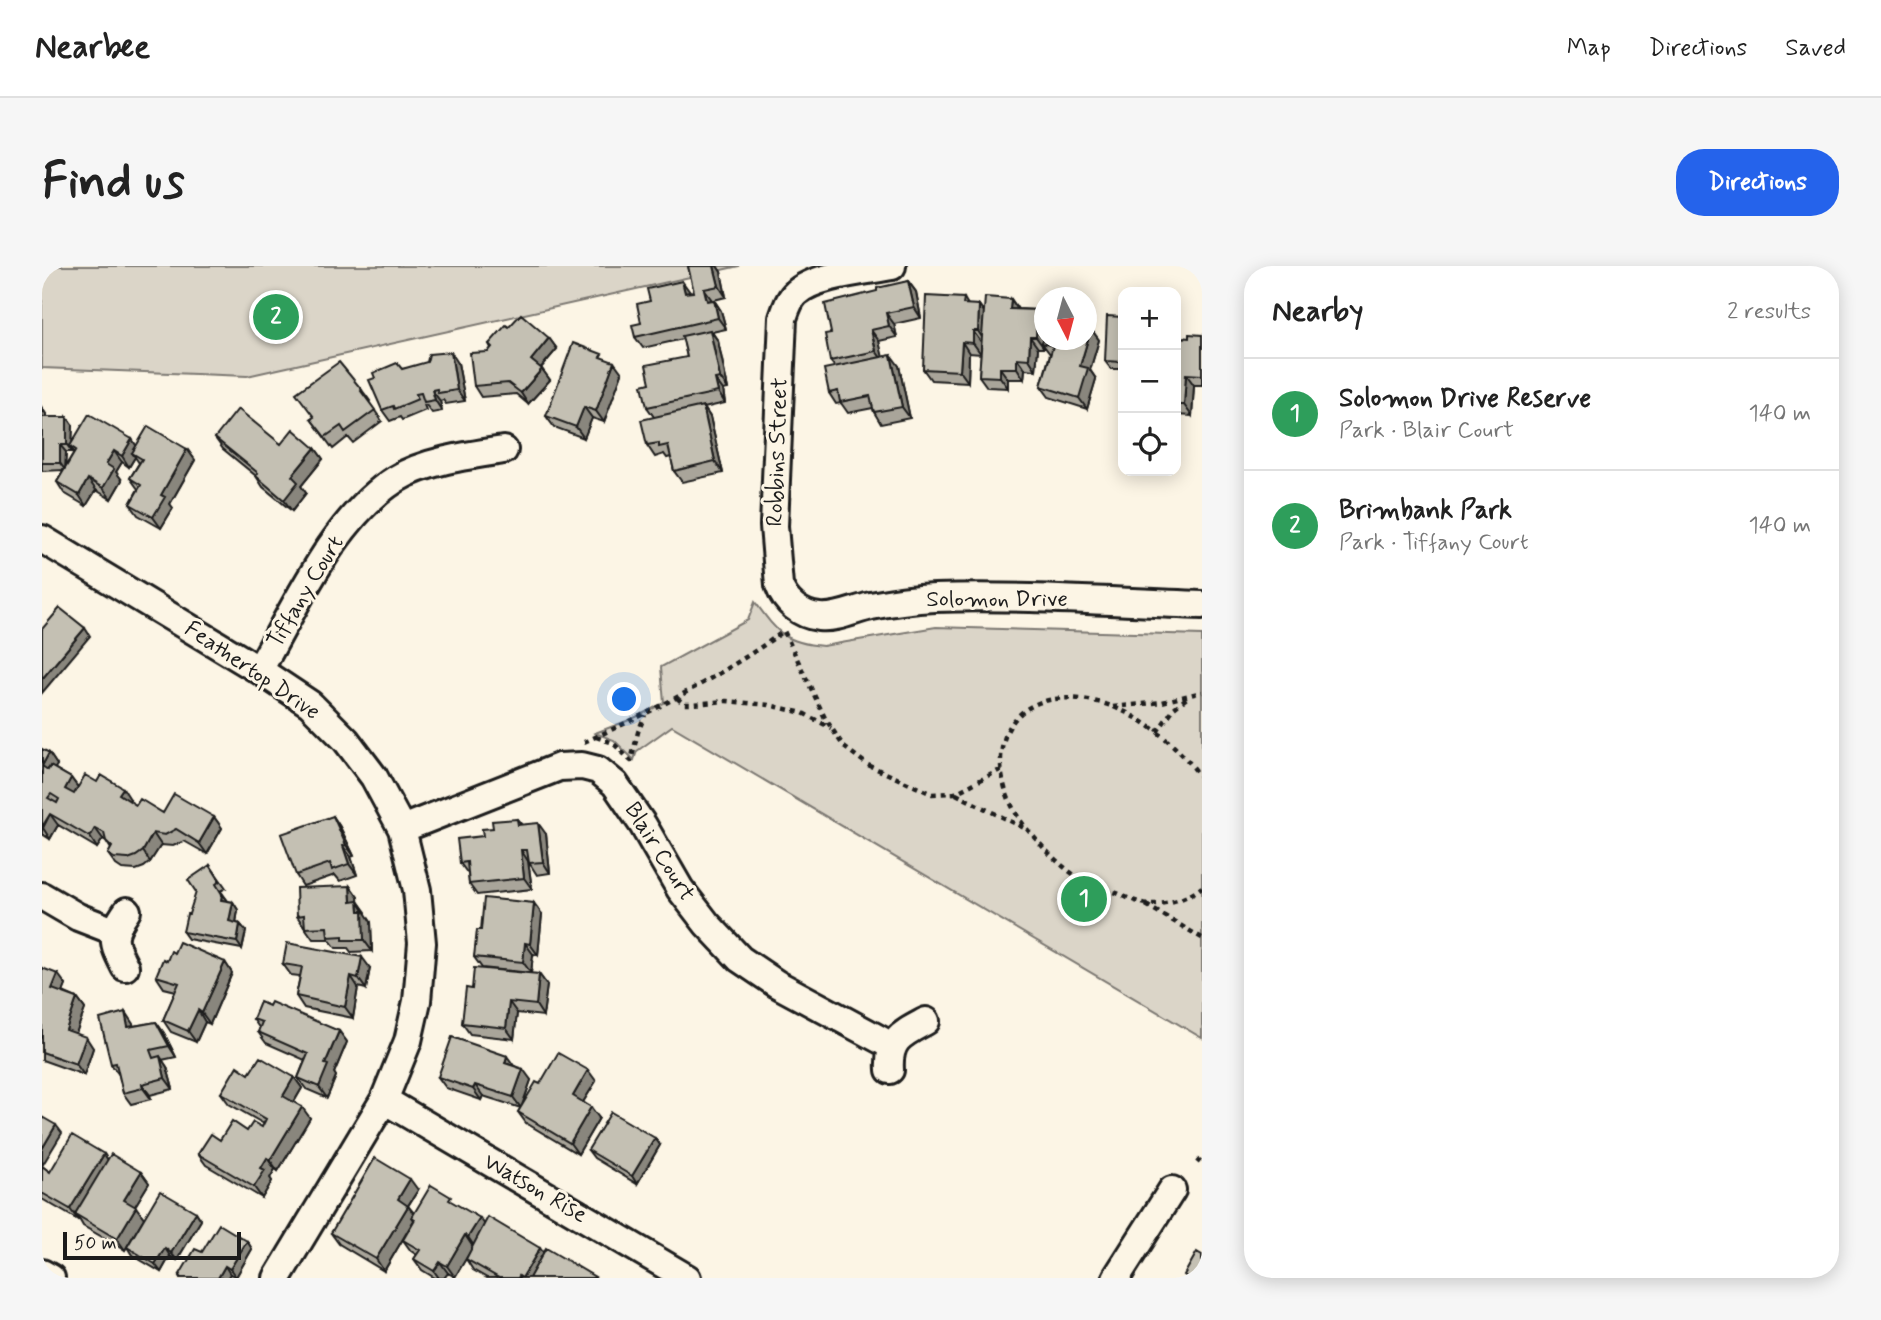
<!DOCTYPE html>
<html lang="en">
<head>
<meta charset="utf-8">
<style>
  :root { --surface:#fff; --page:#f6f6f6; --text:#222; --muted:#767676; --line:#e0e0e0; --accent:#2563eb }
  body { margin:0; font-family:Mynerve,sans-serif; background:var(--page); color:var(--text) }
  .controls { position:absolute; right:21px; top:21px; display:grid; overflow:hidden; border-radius:14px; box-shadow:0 4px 18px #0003 }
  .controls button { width:63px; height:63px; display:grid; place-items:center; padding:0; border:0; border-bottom:2px solid var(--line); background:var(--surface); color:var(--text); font:35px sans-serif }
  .compass { position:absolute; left:992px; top:21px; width:63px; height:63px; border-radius:50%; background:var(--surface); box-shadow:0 4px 18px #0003; rotate:174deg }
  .scale { position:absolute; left:21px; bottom:18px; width:178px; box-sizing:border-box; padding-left:7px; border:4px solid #1c1c1c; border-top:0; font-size:19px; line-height:24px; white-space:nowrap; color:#1c1c1c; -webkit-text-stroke:5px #fcf5e5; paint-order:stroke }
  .you { position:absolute; left:583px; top:434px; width:24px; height:24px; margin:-18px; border:5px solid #fff; border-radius:50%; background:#1a73e8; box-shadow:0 0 0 10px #1a73e833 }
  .badge { display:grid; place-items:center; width:46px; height:46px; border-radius:50%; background:var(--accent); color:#fff; font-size:23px; font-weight:700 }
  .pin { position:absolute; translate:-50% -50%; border:4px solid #fff; box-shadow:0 2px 7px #0006 }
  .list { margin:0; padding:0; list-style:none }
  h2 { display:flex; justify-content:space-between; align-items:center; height:91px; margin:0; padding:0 28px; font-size:30px }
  h2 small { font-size:23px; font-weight:400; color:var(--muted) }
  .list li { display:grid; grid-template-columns:46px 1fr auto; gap:21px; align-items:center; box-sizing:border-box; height:112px; padding:0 28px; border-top:2px solid var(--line) }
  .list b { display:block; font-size:26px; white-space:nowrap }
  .list p { margin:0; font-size:23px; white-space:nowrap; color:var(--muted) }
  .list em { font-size:23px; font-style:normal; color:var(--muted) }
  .icon { flex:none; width:38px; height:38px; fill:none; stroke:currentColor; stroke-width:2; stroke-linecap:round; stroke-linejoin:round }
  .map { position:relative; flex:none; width:1160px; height:1012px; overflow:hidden; border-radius:28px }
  header { display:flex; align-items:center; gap:42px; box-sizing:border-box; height:98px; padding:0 35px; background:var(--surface); border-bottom:2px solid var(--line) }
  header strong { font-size:33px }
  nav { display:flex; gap:38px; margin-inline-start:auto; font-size:24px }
  .intro { display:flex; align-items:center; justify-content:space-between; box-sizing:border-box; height:168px; padding:0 42px }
  h1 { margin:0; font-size:49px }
  .button { padding:18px 32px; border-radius:28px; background:var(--accent); color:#fff; font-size:24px; font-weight:700 }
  main { display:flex; gap:42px; padding:0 42px }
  aside { flex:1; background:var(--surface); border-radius:28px; box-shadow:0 4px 18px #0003 }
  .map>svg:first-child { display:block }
</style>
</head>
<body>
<header>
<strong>Nearbee</strong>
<nav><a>Map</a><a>Directions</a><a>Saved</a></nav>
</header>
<div class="intro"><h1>Find us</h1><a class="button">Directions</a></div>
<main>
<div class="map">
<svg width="1160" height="1012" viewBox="0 0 1160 1012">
  <rect width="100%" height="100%" fill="#fcf5e5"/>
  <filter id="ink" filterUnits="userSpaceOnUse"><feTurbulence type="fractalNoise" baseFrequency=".0143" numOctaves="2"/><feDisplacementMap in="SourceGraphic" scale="14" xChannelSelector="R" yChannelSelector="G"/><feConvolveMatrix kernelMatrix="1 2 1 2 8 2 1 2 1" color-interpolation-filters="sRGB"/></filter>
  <g filter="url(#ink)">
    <path fill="#dbd5c8" stroke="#7c7872" stroke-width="2" d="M0 0H697L205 110 0 102Z
      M713 336C735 366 742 377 781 380L894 361 1160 369V772L630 460 595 485 592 494 572 474 553 467 590 453 622 437 619 401 706 354Z"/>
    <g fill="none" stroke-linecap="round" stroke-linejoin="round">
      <defs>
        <path id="street" d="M850 0C824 5 773 9 754 27 747 33 744 44 741 52L732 260 737 319C743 336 758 349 777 351 794 353 812 344 829 340 849 336 872 333 893 332 982 329 1071 336 1160 339
          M0 273 217 404 268 438 304 474 332 511 360 563 375 624 380 677 375 735 366 775 342 834 235 1012
          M217 404C253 342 292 252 354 213 383 195 428 189 462 184
          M360 563 517 501 540 500 556 504 573 518 601 559 638 623 665 658 698 693 735 718 850 780
          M0 630 36 651 72 665
          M83 701C70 676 68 669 85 645
          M848 804C846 773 860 768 884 755
          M342 834 645 1012
          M0 1007 9 1012
          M1074 1012 1130 924"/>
      </defs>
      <use href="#street" stroke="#1c1c1c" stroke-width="32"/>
      <path stroke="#1c1c1c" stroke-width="4.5" stroke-dasharray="5 5" stroke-linecap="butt" d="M635 432 642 438H651L684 435 727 439 761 447 789 462
        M1071 441 1120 436 1160 426
        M1115 466 1132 442 1146 431
        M554 471 571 477 589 495 596 466 603 449
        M542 476C613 445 679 410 742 365L783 452 802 481 826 499 890 528 913 527 960 503
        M1160 513C1133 474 1087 438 1039 433 952 423 939 507 985 563 1000 581 1020 602 1040 614 1051 620 1064 623 1075 627 1083 631 1092 635 1100 637 1119 641 1146 633 1160 621
        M914 528 984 563
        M1104 639 1160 672
        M1155 897 1160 891"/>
      <use href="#street" stroke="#fcf5e5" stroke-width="26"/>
    </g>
    <path fill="#a9a59a" stroke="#1c1c1c" stroke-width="2" fill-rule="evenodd" d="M646 0H675L679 6 684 31 672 34 679 45 684 63 670 66 676 75 686 123 681 124 683 137 662 142 668 151 681 207 640 216 632 205 629 191 625 192 622 188 613 191 605 179 612 151 605 141 608 117 645 91 641 73 601 82 593 71 608 35 652 26Z
      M866 15 874 26 879 52 852 58 855 71 837 75 840 91 857 100 868 152 839 158 832 146 831 142 806 147 799 137 794 138 787 127 793 101 788 95 835 25Z
      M922 32 926 39H937L942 46 969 33 976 43 995 44 1003 53V74L1049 63 1057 74 1048 104 1054 113 1045 143 1007 131 999 120 1008 88 1002 80V82H996L994 104 983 103 982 113H966V122L945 121 937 110 940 76 939 88 927 87 926 116 889 114 881 103Z
      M1081 51V103H1069L1063 95Z
      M467 61 507 72 515 83 499 102 508 114 486 138 474 128 439 131 432 120 446 86 449 82 447 78Z
      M1160 69V119H1152L1150 150 1134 149V71L1147 72Z
      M563 93 580 107 562 156 550 152 542 172 512 161 504 150Z
      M416 97 423 135 404 138 401 134 398 135 400 145 390 147 384 139H382L384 144 360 154 358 151 348 155 340 144 360 103Z
      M320 124 328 135 327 136 340 155 311 177 306 171 291 183 269 153Z
      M0 142 4 148V151L31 159 30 177 90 173 94 180 145 183 153 194 128 238 131 242 119 262 96 249 88 238 96 223 88 212 97 197 93 191 87 201 80 196 74 206 80 214 69 233 54 224 44 240 22 227 15 216 22 204 0 205ZM30 183 32 186 23 201 24 186H30Z
      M173 172 273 182 281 193 259 220 264 227 250 245 221 221 214 210 181 183Z
      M0 483 7 487 15 499 12 502 29 512 36 521 88 533 87 535 94 539 121 547 172 551 180 562 165 588 142 575 131 580 119 579 108 596 102 601 94 604 80 603 74 599 66 588 69 583 64 575 61 573 55 582 16 559 8 573 0 568Z
      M291 550 298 561 312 590 309 591 315 609 298 615 293 609 261 620 254 609Z
      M475 553 480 559 504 568 508 607 495 609 486 595 490 623 435 629 427 618 426 608 418 597 441 570 451 562Z
      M168 599 184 622 179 625 186 635 191 636 196 644 194 657 198 658 204 665 200 683 146 673 141 666Z
      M308 620 316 631V635L324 646V649L329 656 330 685 309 686 306 682H294L287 673H271L255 650Z
      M500 648 496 689 491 688 489 707 440 702 432 691 439 664Z
      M125 695 183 696 190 707 168 758 163 756 154 776 129 766 121 754 134 725 122 722 114 710Z
      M241 698 328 702 324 723 316 721 311 752 262 742 254 730 258 710 249 709Z
      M0 702 24 719 21 726 35 732 43 743 34 767 51 782 42 809 0 794Z
      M497 708 505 719 501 750 475 747 472 773 428 768 420 757 430 723Z
      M227 740 297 765 305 776 292 807 294 810 285 832 264 823 256 812 263 794 224 777 216 766 218 763 211 753Z
      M83 746 91 760 114 756 122 767 134 791 120 794 125 801 131 823 108 829 109 833 89 838 81 827 77 809 69 798Z
      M473 800 489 814 480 840 498 818 554 815 541 836 557 852 536 888 484 857 476 846 479 842 441 830 439 834 404 822 396 811Z
      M207 808 252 811 260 822 252 836 268 852 236 905 233 903 228 912 230 915 220 932 164 899 156 888 178 874 220 861 222 858 187 838 179 827Z
      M618 879 595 918 552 892 546 884Z
      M62 888 66 894 99 906 107 917 93 940 102 952 83 984 41 960 37 953 36 954 0 933V900L8 906Z
      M376 924 366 940 372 947 415 939 442 958 554 1012H445L431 1004 424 993 427 987 413 1011 406 1007 402 1012H393L380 1004 372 993 375 989 369 985 361 974 365 966 342 1005 297 978 289 967Z
      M154 946 159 954 135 994 128 990 119 1006 90 989 85 981Z
      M205 975 210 983 194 1011 188 1008 185 1012H138L137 1010 160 986Z"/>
    <path fill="#89867d" stroke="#1c1c1c" stroke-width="2" d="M672 0H675L679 6 684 31 677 20Z
      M640 15 648 26 643 27Z
      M866 15 874 26 879 52 872 41Z
      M662 23 670 34 665 35Z
      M969 33 976 44 968 43Z
      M672 34 679 45 684 63 676 52Z
      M937 39 945 50 943 76 936 65Z
      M995 44 1003 54 1000 63 1003 67 1000 77 1002 82 994 71Z
      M844 47 852 58 855 71 847 60Z
      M1049 63 1057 74 1048 104 1054 113 1045 143 1037 132 1038 100Z
      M668 64 676 75 686 123 678 112Z
      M829 64 837 75 842 96 834 85Z
      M931 65 939 76V88L931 77Z
      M988 71 996 82 994 104 987 93Z
      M507 72 515 83 496 105 489 94Z
      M920 76 927 87 926 116 918 105Z
      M409 86 416 97 423 135 415 124Z
      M849 89 857 100 868 152 860 141Z
      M975 92 983 103 982 113 975 102Z
      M572 96 580 107 562 156 554 145Z
      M958 102 966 113V122L958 111Z
      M500 103 508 114 486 138 479 127Z
      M1144 108 1152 119 1150 150 1142 139Z
      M673 113 681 124 683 137 676 126Z
      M390 124 398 135 400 145 393 134Z
      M661 140 668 151 681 207 673 195Z
      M542 141 550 152 542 172 534 161Z
      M0 142 4 148V158L0 153Z
      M25 151 31 159 30 181 28 180 30 183V186L25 179Z
      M90 173 97 184 90 187 93 191 87 201 80 190Z
      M18 179 24 186 23 204 18 197Z
      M273 182 281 193 259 220 264 227 250 245 242 234 250 210Z
      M145 183 153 194 128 238 131 242 119 262 111 251 119 229Z
      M72 185 80 196 74 206 80 214 69 233 61 222 64 198Z
      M46 213 54 224 44 240 37 229Z
      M43 362 48 370 0 427V413Z
      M7 487 15 499 7 511 0 500Z
      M29 512 37 523 31 534 23 523Z
      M81 522 88 533 84 540 77 528Z
      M8 548 16 559 8 573 1 562Z
      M291 550 298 561 312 590 304 579Z
      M172 551 180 562 165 588 157 577Z
      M496 557 504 568 508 607 501 596Z
      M53 562 61 573 55 582 48 571Z
      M111 567 119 579 108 596 101 585Z
      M301 580 309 591 315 609 307 598Z
      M479 584 486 595 490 623 482 612Z
      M308 620 316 631 317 647 309 636Z
      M180 628 186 635 179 634Z
      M316 635 329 656 330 685 322 674 317 645Z
      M191 636 196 644 193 663 187 655Z
      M492 637 500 648 496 689 488 678Z
      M198 658 204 665 200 683 195 676Z
      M483 677 491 688 489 707 481 696Z
      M320 691 328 702 324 723 316 712Z
      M183 696 190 707 168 758 160 747Z
      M16 708 24 719 18 734 10 723Z
      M497 708 505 719 501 750 494 739Z
      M309 710 316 721 311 752 303 741Z
      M35 732 43 743 31 775 24 764Z
      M467 736 475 747 472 773 464 762Z
      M156 744 163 756 154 776 146 765Z
      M83 746 91 758 94 772 86 761Z
      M114 756 122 767 134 791 127 780Z
      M297 765 305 776 292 807 294 810 285 832 277 821 283 798Z
      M44 771 51 782 42 809 34 798Z
      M118 790 125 801 131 823 123 812Z
      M465 790 473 801 463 797Z
      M481 803 489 814 479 842 471 831Z
      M546 804 554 815 538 841 531 830Z
      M252 811 260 822 249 841 241 830Z
      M100 818 108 829 109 833 101 822Z
      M433 819 441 830 439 834 431 823Z
      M260 841 268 852 236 905 228 894Z
      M549 841 557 852 536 888 528 877Z
      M14 859 20 867 0 900V883Z
      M613 872 618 879 595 918 590 910Z
      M62 888 69 899 33 948 37 953 36 954 28 943Z
      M225 892 233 903 228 912 230 915 220 932 212 921 219 902Z
      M99 906 107 917 90 945 82 934Z
      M368 913 376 924 363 944 356 933Z
      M366 940 374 951H370L372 954 342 1005 334 993Z
      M94 941 102 952 83 984 75 973Z
      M154 946 159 954 135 994 129 987Z
      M438 952 446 963 434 983 426 971Z
      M423 969 431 981 413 1011 405 1000Z
      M205 975 210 983 194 1011 188 1003Z
      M123 982 128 990 119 1006 113 998Z
      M498 982 506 993 495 1012H480Z
      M398 996 406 1007 402 1012H397L392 1005Z
      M183 1000 188 1008 185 1012H176Z"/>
    <path fill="#c4c0b3" stroke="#1c1c1c" stroke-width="2" fill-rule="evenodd" d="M646 0H672L677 20 662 23 665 35 672 34 676 52 593 71 590 59 599 57 595 38 608 35 605 23 640 15 643 27 652 26Z
      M866 15 872 41 844 47 847 60 829 64 834 85 788 95 783 68 789 67 783 38 835 25V22Z
      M884 30 922 32 921 38 937 39 936 65H931V77L920 76 918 105 881 103Z
      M943 31 969 33 968 43 995 44 994 71H988L987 93 975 92V102H958V111L937 110Z
      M479 48 507 72 489 94 500 103 479 127 466 117 432 120 428 87 446 86 450 81 447 78 464 59 467 61Z
      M1065 50 1081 51V96L1063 95Z
      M1045 62 1049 63 1038 100 1046 102 1037 132 999 120 1011 80 1000 77 1003 68V74H1045Z
      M668 64 678 112 673 113 676 126 605 141 600 119 608 117 604 99 645 91 640 70Z
      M1147 68 1160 69V109L1144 108 1142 139H1134V71L1147 72Z
      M531 77 560 88 558 91 572 96 554 145 542 141 534 161 504 150Z
      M409 86 415 124 396 127 395 123 390 124 393 134 382 136 379 127 374 128 376 133 352 143 351 140 340 144 327 114 333 112 331 107 355 97 360 103 385 96 387 88Z
      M849 89 860 141 832 146 828 130 798 136 796 125 787 127 782 103Z
      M297 96 320 124 319 125 333 144 303 166 299 160 283 171 269 153 272 151 254 127Z
      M661 140 673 195 632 205 626 179 617 181V177L605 179 599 154Z
      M196 143 239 178 251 163 273 182 250 210 256 216 242 234 214 210 216 207 173 172Z
      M47 148 90 173 80 190 72 185 64 198 72 203 61 222 46 213 37 229 15 216 34 184 28 180Z
      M0 151H25V179H18V197H0Z
      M106 160 145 183 119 229 123 231 111 251 88 238 99 219 88 212 100 193 90 187Z
      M18 342 43 362 0 413V363Z
      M0 483 7 487 0 500Z
      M0 500 6 504 8 500 29 512 23 523 32 528 43 509 55 516 59 509 81 522 77 528 94 539 98 533 121 547 132 528 172 551 157 577 134 563 123 569 111 567 101 585 94 590 86 593 72 592 66 588 70 581 64 575 62 567 53 562 48 571 8 548 0 561ZM9 528 17 533 15 537 6 532Z
      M291 550 304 579 301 580 307 598 290 604 288 597 254 609 239 568Z
      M475 553 476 559 496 557 501 596 487 597 485 584H479L482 612 427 618 425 596 418 597 415 573 441 570 440 563 451 562 450 555Z
      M168 599 178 615 174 618 180 628 179 634 191 636 187 655 198 658 195 676 141 666 145 648H147L154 626 146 614Z
      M308 620 309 636 316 635 317 645H321L322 674H301V670L286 671 285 661 263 662 262 649 255 650 254 622Z
      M442 632 492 637 488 678 483 677 481 696 432 691 435 664H439Z
      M137 676 183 696 160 747 156 744 146 765 121 754 137 717 114 710 121 693 125 695 129 685 132 687Z
      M245 677 320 691 316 712 309 710 303 741 254 730 260 701 241 698Z
      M0 702 16 708 10 723 35 732 24 764 44 771 34 798 0 786Z
      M432 702 497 708 494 739 467 736 464 762 420 757 424 722 430 723Z
      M218 736 227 740 229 736 297 765 283 798 286 799 277 821 256 812 266 788 216 766 220 756 211 753Z
      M83 746 86 761 114 756 127 780 108 784 111 792 118 790 123 812 100 818 101 822 81 827 74 797 69 798 58 753Z
      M410 771 465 790 463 797 481 803 471 831 433 819 431 823 396 811Z
      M516 787 546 804 531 830 549 841 528 877 476 846 494 816 498 818Z
      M218 791 252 811 241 830 260 841 228 894 225 892 219 902 223 904 212 921 156 888 169 868 178 874 190 855 205 865 211 856 220 861 224 853 179 827 195 800 207 808Z
      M569 846 613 872 590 910 546 884Z
      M0 851 14 859 0 883Z
      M30 869 62 888 28 943 0 927V900L8 906Z
      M69 888 99 906 82 934 94 941 75 973 33 948Z
      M333 892 368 913 356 933 366 940 334 993 289 967Z
      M389 919 409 931 407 934 438 952 426 971 423 969 405 1000 398 996 392 1005 372 993 378 984 361 974 373 953 370 951Z
      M118 925 154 946 129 987 123 982 113 998 85 981Z
      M446 951 498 982 480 1012 477 1010 476 1012H457L424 993Z
      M177 958 205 975 188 1003 183 1000 176 1012H139L137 1010 153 983 160 986Z
      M504 982 553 1011 552 1012H487Z
      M1155 986 1160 989V1012H1146L1142 1009Z"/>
  </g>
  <g text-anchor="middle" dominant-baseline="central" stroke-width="6" stroke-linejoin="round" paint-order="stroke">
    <g font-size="23" fill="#1c1c1c" stroke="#fcf5e5">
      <text transform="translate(736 186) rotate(-88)">Robbins Street</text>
      <text transform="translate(264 326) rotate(-59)">Tiffany Court</text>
      <text x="955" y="334">Solomon Drive</text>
      <text transform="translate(210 405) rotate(34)">Feathertop Drive</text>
      <text transform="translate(617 586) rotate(58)">Blair Court</text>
      <text transform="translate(493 923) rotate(30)">Watson Rise</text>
    </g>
  </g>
</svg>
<div class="controls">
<button>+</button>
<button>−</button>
<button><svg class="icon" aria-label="locate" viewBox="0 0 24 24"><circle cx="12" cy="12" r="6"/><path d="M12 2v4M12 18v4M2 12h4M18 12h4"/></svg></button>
</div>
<svg class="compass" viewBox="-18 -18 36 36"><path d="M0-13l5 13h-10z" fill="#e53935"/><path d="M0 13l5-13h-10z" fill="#767676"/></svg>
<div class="scale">50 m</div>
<div class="you"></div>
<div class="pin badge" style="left:1042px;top:633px;background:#2e9e5b">1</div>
<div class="pin badge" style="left:234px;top:51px;background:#2e9e5b">2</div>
</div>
<aside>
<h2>Nearby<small>2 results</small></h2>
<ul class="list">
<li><span class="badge" style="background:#2e9e5b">1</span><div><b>Solomon Drive Reserve</b><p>Park · Blair Court</p></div><em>140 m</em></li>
<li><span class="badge" style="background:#2e9e5b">2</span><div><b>Brimbank Park</b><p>Park · Tiffany Court</p></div><em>140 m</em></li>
</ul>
</aside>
</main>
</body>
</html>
